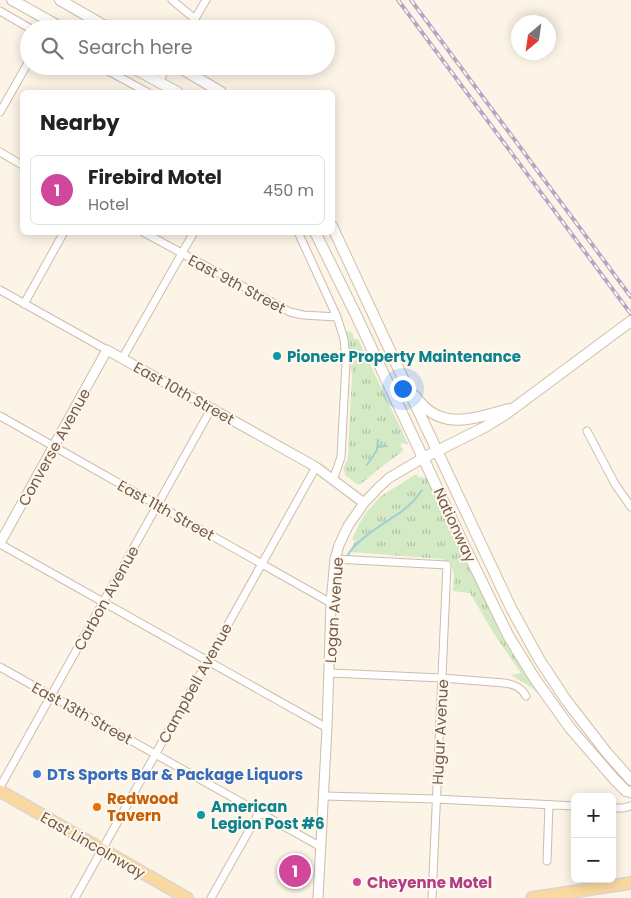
<!DOCTYPE html>
<html lang="en">
<head>
<meta charset="utf-8">
<style>
  :root { --surface:#fff; --page:#f2f2f2; --text:#222; --muted:#767676; --line:#e0e0e0; --accent:#2563eb }
  body { margin:0; font-family:Poppins,sans-serif; background:var(--page); color:var(--text) }
  .controls { position:absolute; right:15px; bottom:15px; display:grid; overflow:hidden; border-radius:8px; box-shadow:0 2px 12px #0003 }
  .controls button { width:45px; height:45px; display:grid; place-items:center; padding:0; border:0; border-bottom:1px solid var(--line); background:var(--surface); color:var(--text); font:25px sans-serif }
  .compass { position:absolute; left:511px; top:15px; width:45px; height:45px; border-radius:50%; background:var(--surface); box-shadow:0 2px 12px #0003; rotate:209deg }
  .you { position:absolute; left:402px; top:388px; width:18px; height:18px; margin:-12px; border:4px solid #fff; border-radius:50%; background:#1a73e8; box-shadow:0 0 0 8px #1a73e833 }
  .badge { display:grid; place-items:center; width:32px; height:32px; border-radius:50%; background:var(--accent); color:#fff; font-size:16px; font-weight:700 }
  .pin { position:absolute; translate:-50% -50%; border:2px solid #fff; box-shadow:0 1px 5px #0006 }
  .list { margin:0; padding:0; list-style:none }
  h2 { display:flex; justify-content:space-between; align-items:center; height:65px; margin:0; padding:0 20px; font-size:21px }
  h2 small { font-size:16px; font-weight:400; color:var(--muted) }
  .list li { display:grid; grid-template-columns:32px 1fr auto; gap:15px; align-items:center; box-sizing:border-box; height:70px; margin:0 10px 10px; padding:0 10px; border:1px solid var(--line); border-radius:8px }
  .list b { display:block; font-size:19px; white-space:nowrap }
  .list p { margin:0; font-size:16px; white-space:nowrap; color:var(--muted) }
  .list em { font-size:16px; font-style:normal; color:var(--muted) }
  .icon { flex:none; width:28px; height:28px; fill:none; stroke:currentColor; stroke-width:2; stroke-linecap:round; stroke-linejoin:round }
  .map { position:relative; flex:none; width:631px; height:898px; overflow:hidden }
  .search { position:absolute; background:var(--surface); box-shadow:0 2px 12px #0003; left:20px; top:20px; width:315px; height:55px; display:flex; align-items:center; gap:12px; box-sizing:border-box; padding:0 18px; border-radius:28px; color:var(--muted); font-size:19px }
  .panel { position:absolute; background:var(--surface); box-shadow:0 2px 12px #0003; left:20px; top:90px; width:315px; height:145px; border-radius:8px }
  .map>svg:first-child { display:block }
</style>
</head>
<body>
<div class="map">
<svg width="631" height="898" viewBox="0 0 631 898">
  <defs>
    <pattern id="grass-tufts" width="24" height="20" patternUnits="userSpaceOnUse" patternTransform="scale(1.25)"><rect width="24" height="20" fill="#d3eac4"/><path d="M3 7l-1-3M5 7V3M7 7l1-3M15 17l-1-3M17 17v-4M19 17l1-3" fill="none" stroke="#b0c1a1"/></pattern>
  </defs>
  <rect width="100%" height="100%" fill="#fcf4e6"/>
  <path fill="url(#grass-tufts)" d="M348 331 352 333 354 339H358L408 444 401 443V447L403 449 402 452 381 467 360 485 357 484 345 475 344 469H343L347 460 348 455 352 376 351 359 346 332Z
    M416 474 419 478 421 477 425 478 428 477 491 612 511 650 521 667 539 692 537 693 531 687 511 675 521 673 494 634 470 593 453 591C454 577 457 564 441 559L351 552V549L355 541 352 539 359 524 365 514 380 497Z"/>
  <g fill="none" stroke-linecap="round" stroke-linejoin="round">
    <path stroke="#a1ced7" stroke-width="2" d="M377 447 387 446
      M367 465 377 450 378 440
      M347 557C352 542 388 521 401 512 409 506 416 499 422 490"/>
    <defs>
      <path id="minor" d="M172 0 195 19
        M0 11 31 29
        M189 29 206 0
        M99 66 147 92
        M159 82 167 66
        M0 112 29 61
        M0 152 22 165
        M143 232 290 312 303 315 337 317
        M298 232 337 317 344 339 346 362 341 457 333 480
        M0 290 107 350
        M24 304 64 232
        M122 359 194 232
        M0 416 331 603
        M587 431 615 484 631 507
        M0 544 327 728
        M335 559 447 565 432 898
        M0 667 321 847
        M330 673 442 678 504 683C514 684 521 687 526 696
        M0 787 211 409
        M324 796 436 799 575 806
        M612 808H623L631 806
        M547 861 549 805
        M75 898 316 467
        M211 898 259 813"/>
      <path id="tertiary" d="M0 543 107 350 316 467 364 503
        M318 898 327 728 331 603 335 559 339 545 348 526 364 503 379 487 389 478 423 458"/>
      <path id="secondary" d="M12 0 64 29
        M60 0 110 29
        M130 66 177 92
        M177 66 221 92
        M332 226 401 374 511 608 539 659 566 700 607 753 631 780
        M315 232 356 315 463 543 509 637 535 679 570 728 615 780 626 791 631 792
        M415 396C441 433 474 418 509 409
        M423 458 485 427 506 414 631 321"/>
      <path id="primary" d="M0 791 187 898
        M532 898 631 883"/>
    </defs>
    <use href="#minor" stroke="#cebcac" stroke-width="9"/>
    <use href="#tertiary" stroke="#cebcac" stroke-width="11"/>
    <use href="#secondary" stroke="#d3bead" stroke-width="12"/>
    <use href="#primary" stroke="#dbd4d0" stroke-width="14"/>
    <use href="#minor" stroke="#fff" stroke-width="7"/>
    <use href="#tertiary" stroke="#fff" stroke-width="9"/>
    <use href="#secondary" stroke="#fff" stroke-width="10"/>
    <use href="#primary" stroke="#fad9a0" stroke-width="11"/>
    <defs>
      <path id="rail" d="M398 0 631 314
        M411 0 631 297"/>
    </defs>
    <use href="#rail" stroke="#b7a4c6" stroke-width="4"/>
    <use href="#rail" stroke="#fff8ed" stroke-width="2" stroke-dasharray="5.5" stroke-linecap="butt"/>
  </g>
  <g fill="#0f9aa8" stroke="#fff8ed" stroke-width="2">
    <circle cx="277" cy="356" r="5"/>
    <circle cx="201" cy="815" r="5"/>
  </g>
  <circle fill="#3f7fe0" stroke="#fff8ed" stroke-width="2" cx="37" cy="774" r="5"/>
  <circle fill="#e8710a" stroke="#fff8ed" stroke-width="2" cx="97" cy="807" r="5"/>
  <circle fill="#d1479c" stroke="#fff8ed" stroke-width="2" cx="357" cy="882" r="5"/>
  <g text-anchor="middle" dominant-baseline="central" stroke-width="4" stroke-linejoin="round" paint-order="stroke">
    <g font-size="15" fill="#755b4b" stroke="#fff8ed">
      <text transform="translate(237 284) rotate(28)">East 9th Street</text>
      <text transform="translate(184 393) rotate(29)">East 10th Street</text>
      <text transform="translate(54 447) rotate(-61)">Converse Avenue</text>
      <text transform="translate(166 510) rotate(29)">East 11th Street</text>
      <text transform="translate(455 525) rotate(65)">Nationway</text>
      <text transform="translate(106 598) rotate(-61)">Carbon Avenue</text>
      <text transform="translate(334 610) rotate(-86)">Logan Avenue</text>
      <text transform="translate(195 683) rotate(-61)">Campbell Avenue</text>
      <text transform="translate(82 713) rotate(29)">East 13th Street</text>
      <text transform="translate(440 732) rotate(-87)">Hugur Avenue</text>
      <text transform="translate(93 845) rotate(30)">East Lincolnway</text>
    </g>
    <g font-size="15" font-weight="bold" fill="#0d838f" stroke="#fff8ed" text-anchor="start">
      <text x="287" y="356">Pioneer Property Maintenance</text>
      <text x="211" y="806">American<tspan x="211" dy="17">Legion Post #6</tspan></text>
    </g>
    <g font-size="15" font-weight="bold" fill="#366cbe" stroke="#fff8ed" text-anchor="start">
      <text x="47" y="774">DTs Sports Bar &amp; Package Liquors</text>
    </g>
    <g font-size="15" font-weight="bold" fill="#c56008" stroke="#fff8ed" text-anchor="start">
      <text x="107" y="798">Redwood<tspan x="107" dy="17">Tavern</tspan></text>
    </g>
    <g font-size="15" font-weight="bold" fill="#b23c85" stroke="#fff8ed" text-anchor="start">
      <text x="367" y="882">Cheyenne Motel</text>
    </g>
  </g>
</svg>
<div class="controls">
<button>+</button>
<button>−</button>
</div>
<svg class="compass" viewBox="-18 -18 36 36"><path d="M0-13l5 13h-10z" fill="#e53935"/><path d="M0 13l5-13h-10z" fill="#767676"/></svg>
<div class="you"></div>
<div class="pin badge" style="left:295px;top:871px;background:#d1479c">1</div>
<div class="search"><svg class="icon" aria-label="search" viewBox="0 0 24 24"><circle cx="10" cy="10" r="6"/><path d="M15 15l6 6"/></svg>Search here</div>
<section class="panel">
<h2>Nearby<small></small></h2>
<ul class="list">
<li><span class="badge" style="background:#d1479c">1</span><div><b>Firebird Motel</b><p>Hotel</p></div><em>450 m</em></li>
</ul>
</section>
</div>
</body>
</html>
